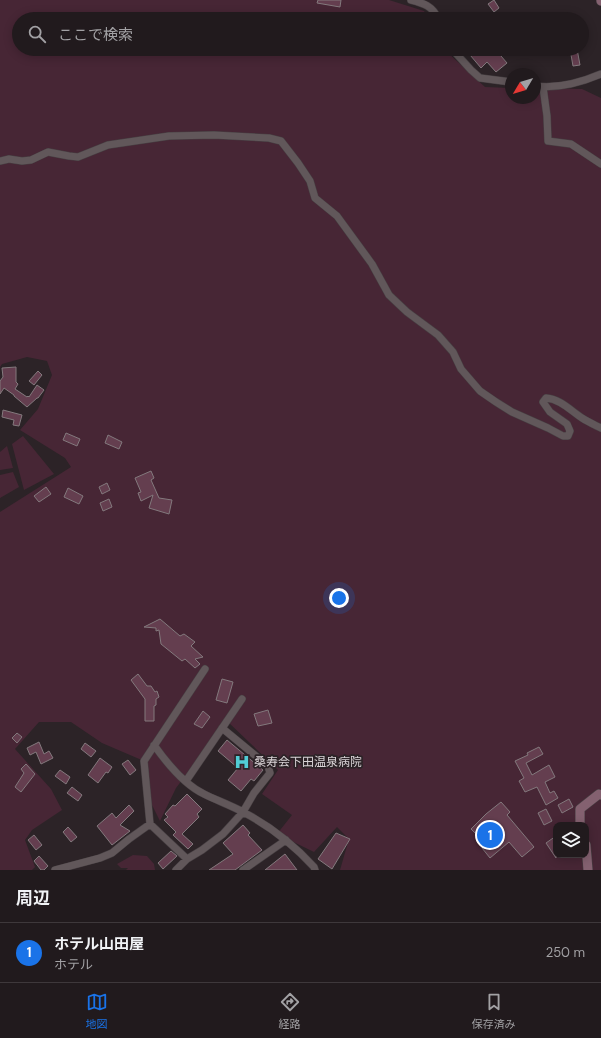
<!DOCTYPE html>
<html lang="ja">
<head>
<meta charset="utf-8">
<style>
  :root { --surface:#211a1d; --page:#2d272a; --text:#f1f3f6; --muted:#a2a1a4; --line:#3e383b; --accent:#1a73e8 }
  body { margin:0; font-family:"DM Sans","Noto Sans JP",sans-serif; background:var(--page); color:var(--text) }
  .controls { position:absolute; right:12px; bottom:12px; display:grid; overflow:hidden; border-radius:8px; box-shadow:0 2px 10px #0003 }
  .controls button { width:36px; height:36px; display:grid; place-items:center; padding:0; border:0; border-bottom:1px solid var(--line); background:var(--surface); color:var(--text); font:20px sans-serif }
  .compass { position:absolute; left:505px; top:68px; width:36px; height:36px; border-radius:50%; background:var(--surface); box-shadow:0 2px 10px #0003; rotate:232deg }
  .you { position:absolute; left:339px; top:598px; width:14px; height:14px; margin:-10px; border:3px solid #fff; border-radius:50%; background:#1a73e8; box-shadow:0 0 0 6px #1a73e833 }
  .badge { display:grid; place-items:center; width:26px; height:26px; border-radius:50%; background:var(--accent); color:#fff; font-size:13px; font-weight:700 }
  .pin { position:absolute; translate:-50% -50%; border:2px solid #fff; box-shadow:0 1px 4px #0006 }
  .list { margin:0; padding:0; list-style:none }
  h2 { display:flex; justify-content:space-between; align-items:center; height:52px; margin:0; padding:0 16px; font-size:17px }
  h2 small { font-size:13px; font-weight:400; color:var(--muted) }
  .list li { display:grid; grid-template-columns:26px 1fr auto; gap:12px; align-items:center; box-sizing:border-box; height:60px; padding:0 16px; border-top:1px solid var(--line) }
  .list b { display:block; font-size:15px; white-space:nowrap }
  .list p { margin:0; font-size:13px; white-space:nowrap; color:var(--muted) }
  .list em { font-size:13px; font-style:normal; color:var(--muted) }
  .icon { flex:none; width:22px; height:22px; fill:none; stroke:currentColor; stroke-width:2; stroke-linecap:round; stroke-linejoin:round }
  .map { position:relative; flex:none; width:601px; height:870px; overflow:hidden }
  .search { position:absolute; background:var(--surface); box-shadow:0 2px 10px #0003; left:12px; right:12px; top:12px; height:44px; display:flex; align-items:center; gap:10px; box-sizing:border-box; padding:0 14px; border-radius:22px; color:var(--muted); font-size:15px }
  .sheet { height:112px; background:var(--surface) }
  nav { display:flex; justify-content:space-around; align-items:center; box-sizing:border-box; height:56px; border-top:1px solid var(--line); background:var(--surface); font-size:11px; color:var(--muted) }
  nav a { display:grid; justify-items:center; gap:2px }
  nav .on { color:var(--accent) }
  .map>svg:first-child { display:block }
</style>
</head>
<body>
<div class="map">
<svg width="601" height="870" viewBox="0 0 601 870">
  <rect width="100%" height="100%" fill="#2c2327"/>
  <path fill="#472635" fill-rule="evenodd" d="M0 0H389L424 11 428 19H19V49H445L447 52 485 87 511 88V98H535V88L582 89 601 98V870H340L349 839 337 827 314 852 277 834 292 815 262 794 278 770 227 721 176 788 160 821 150 801 144 761 102 743 71 722H39L15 749 51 789 62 810 32 830 25 840 35 867 32 870H0V512L71 467 65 458 20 430 38 409 52 375 47 361 27 357 2 364 0 367ZM556 825H586V855H556Z
    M23 436 54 474 24 490 12 444Z
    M7 446 13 468 0 470V452Z
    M13 472 19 487 0 498V475Z
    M133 855 147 856 154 864 155 870H126L128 868H121L117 864Z"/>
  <path fill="#643e4f" stroke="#83797d" d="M318 0H341L340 7 317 3Z
    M494 0 499 8 494 12 488 4Z
    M465 49H495L507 63 496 72 487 62 481 68Z
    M570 49H577L580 65 573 66Z
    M16 367V382L18 384 15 389 27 397 28 396 29 397 37 385 44 390 38 398H37L27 407 14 396V395L4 388 0 394V381L3 377 2 368Z
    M38 371 42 375 34 385 29 381Z
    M3 410 22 415 19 426 13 425 14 420 2 417Z
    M66 433 80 439 77 446 63 440Z
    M108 435 122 442 119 449 105 443Z
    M151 471 154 478 151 480 159 498 172 500 169 514 149 508 153 495 141 501 138 493 141 492 135 478Z
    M107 483 110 490 102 494 99 487Z
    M46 487 51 494 39 502 34 496Z
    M68 488 83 496 79 504 64 497Z
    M109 499 112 507 103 511 100 503Z
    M160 619 180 636 184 634 195 642 191 646 203 657 195 659 200 664 195 668 185 659 182 661 161 644 159 630 156 631V628L144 627Z
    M138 674 147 686H151L155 692 157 691 159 697 156 699V705L154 706V721H145V699L131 680Z
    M222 679 233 682 227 703 216 700Z
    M268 710 272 723 258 726 254 714Z
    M203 711 210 717 202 728 194 724Z
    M17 733 22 737 17 743 12 738Z
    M227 740 263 770 254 781 251 779 241 791 228 780 238 768 218 751Z
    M39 742 44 754 49 751 53 758 41 764 36 752 30 755 27 748Z
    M85 743 96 751 91 757 81 749Z
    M539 747 543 754 526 763 532 775 549 765 555 777 545 782 550 793 554 791 558 798 546 805 537 787 525 792 519 781 524 778 515 761 528 755 527 753Z
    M100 758 112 767 108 773 106 772 98 783 88 775Z
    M128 760 136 770 130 775 122 764Z
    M26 764 35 774 21 792 15 787 24 773 21 769Z
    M60 770 70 777 66 784 55 776Z
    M72 787 82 795 78 801 67 793Z
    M187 794 202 809 197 814 199 817 182 834 193 844 188 849 173 835 176 832 164 820 168 817 165 814 173 805 175 806Z
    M569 799 573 807 562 813 558 805Z
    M501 802 510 812 507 815 534 847 522 857 509 842 490 858 482 848 501 832 494 823 478 836 471 829 486 814Z
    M129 805 134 811 120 825 130 831 112 845 97 826 112 813 116 818Z
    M546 809 552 821 544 825 538 813Z
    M243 825 250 833 248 835 262 850 235 870H209L233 854 223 843Z
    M68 827 77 837 71 842 63 832Z
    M336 833 350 839 332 869 318 859Z
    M34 835 42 845 36 850 28 840Z
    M556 836V858L546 843Z
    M171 851 177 856 163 869 158 863Z
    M285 854 297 870H265Z
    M39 856 48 866 44 870H41L34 861Z"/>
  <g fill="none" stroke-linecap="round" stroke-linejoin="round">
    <defs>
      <path id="street" d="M411 0C423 3 433 6 438 19
        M452 49 471 70 480 78 511 82
        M535 86C558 89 580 83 601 74
        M543 87 547 116 548 141 571 144 601 164
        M0 161 9 159 22 161 31 160 48 152 69 156 78 157 108 145 169 136 214 135 269 138 281 141 298 163 310 181 315 198 337 216 372 264 389 295 407 312 438 335 453 352 461 369 480 391 496 402 512 412 548 428 563 436H568L570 431 567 424 550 412 543 402 546 398C560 399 570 410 582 418 588 422 595 425 601 428
        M154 745C166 762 185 785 204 794 216 800 230 805 243 812 270 826 294 845 314 867L315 870
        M186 781 242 699
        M187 859 150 824 144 761 205 669
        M55 870 100 858 112 853 129 839 150 824
        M176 870 187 859 202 850 223 834 243 812 254 793 270 773 268 766 222 728
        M243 870 286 840"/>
      <path id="secondary" d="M601 0V1
        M580 825V809L599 794 601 795
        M586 845 588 870"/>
    </defs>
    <use href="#street" stroke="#474043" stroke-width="8"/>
    <use href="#secondary" stroke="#474043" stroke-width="10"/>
    <use href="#street" stroke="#61575a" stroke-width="7"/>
    <use href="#secondary" stroke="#846170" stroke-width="9"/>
  </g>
  <defs>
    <symbol id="hospital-bare" viewBox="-9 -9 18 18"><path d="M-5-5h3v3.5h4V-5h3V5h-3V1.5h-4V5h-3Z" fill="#51ccd5" stroke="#2c2327" stroke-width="2.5" paint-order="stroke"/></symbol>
  </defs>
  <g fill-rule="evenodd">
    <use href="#hospital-bare" x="231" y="751" width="22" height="22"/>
  </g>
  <g text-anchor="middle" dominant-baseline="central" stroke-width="3.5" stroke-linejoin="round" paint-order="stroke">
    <g font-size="12" fill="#d9d3d6" stroke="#2c2327" text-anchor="start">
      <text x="254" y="762">桑寿会下田温泉病院</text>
    </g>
  </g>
</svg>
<div class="controls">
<button><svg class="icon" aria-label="layers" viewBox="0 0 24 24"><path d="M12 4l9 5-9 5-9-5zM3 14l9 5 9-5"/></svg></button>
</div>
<svg class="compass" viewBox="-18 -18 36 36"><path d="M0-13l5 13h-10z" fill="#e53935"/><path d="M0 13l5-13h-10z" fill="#a2a1a4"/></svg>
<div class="you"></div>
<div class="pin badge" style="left:490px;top:835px">1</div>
<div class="search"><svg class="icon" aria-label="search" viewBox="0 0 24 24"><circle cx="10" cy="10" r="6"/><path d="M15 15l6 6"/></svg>ここで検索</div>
</div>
<section class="sheet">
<h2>周辺<small></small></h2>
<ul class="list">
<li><span class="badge">1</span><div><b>ホテル山田屋</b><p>ホテル</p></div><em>250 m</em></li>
</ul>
</section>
<nav>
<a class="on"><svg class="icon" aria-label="map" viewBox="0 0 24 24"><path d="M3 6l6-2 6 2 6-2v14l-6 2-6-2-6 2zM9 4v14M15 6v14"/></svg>地図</a>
<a><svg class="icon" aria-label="directions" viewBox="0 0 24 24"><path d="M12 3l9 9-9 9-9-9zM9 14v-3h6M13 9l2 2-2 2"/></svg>経路</a>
<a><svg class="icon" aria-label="saved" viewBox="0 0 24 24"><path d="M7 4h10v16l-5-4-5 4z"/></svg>保存済み</a>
</nav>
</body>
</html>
